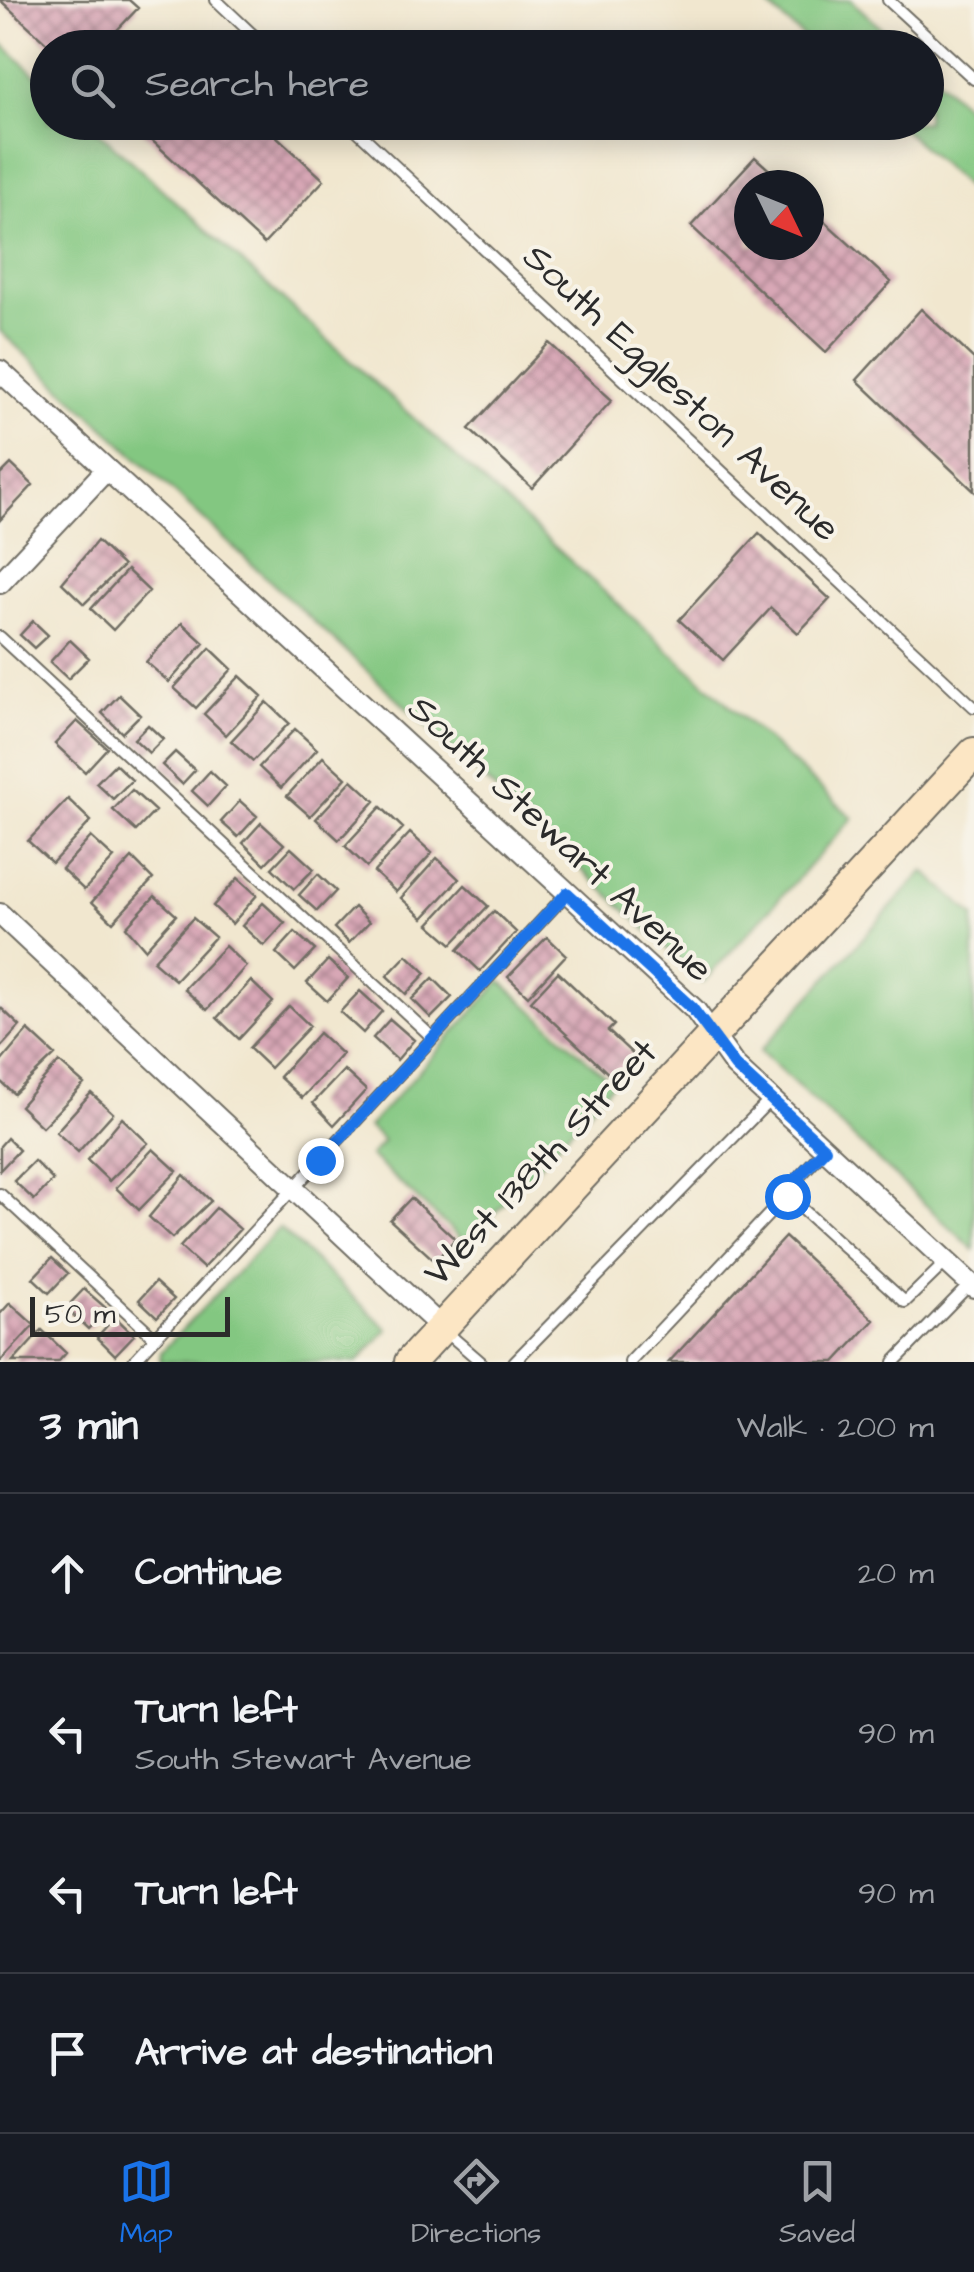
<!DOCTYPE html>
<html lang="en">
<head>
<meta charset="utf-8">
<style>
  :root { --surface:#171b24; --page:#20242c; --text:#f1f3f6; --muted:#9ea1a6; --line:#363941; --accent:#1a73e8 }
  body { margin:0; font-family:"Architects Daughter",sans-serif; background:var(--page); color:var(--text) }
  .compass { position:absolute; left:734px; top:170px; width:90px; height:90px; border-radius:50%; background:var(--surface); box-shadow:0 5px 25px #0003; rotate:133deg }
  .scale { position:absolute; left:30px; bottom:25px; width:200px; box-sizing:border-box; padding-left:10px; border:5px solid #2b2b2b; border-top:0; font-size:28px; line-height:35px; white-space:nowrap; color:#2b2b2b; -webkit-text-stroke:8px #f7f3e8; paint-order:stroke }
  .stop { position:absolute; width:30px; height:30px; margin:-22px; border:8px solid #1a73e8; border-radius:50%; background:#fff }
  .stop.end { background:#1a73e8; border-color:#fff; box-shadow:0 2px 10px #0008 }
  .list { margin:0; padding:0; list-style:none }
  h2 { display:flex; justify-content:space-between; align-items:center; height:130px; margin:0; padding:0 40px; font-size:42px }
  h2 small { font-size:32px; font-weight:400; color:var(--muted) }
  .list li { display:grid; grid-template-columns:65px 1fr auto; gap:30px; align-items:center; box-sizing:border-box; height:160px; padding:0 40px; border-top:2px solid var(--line) }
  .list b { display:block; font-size:38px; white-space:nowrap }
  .list p { margin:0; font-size:32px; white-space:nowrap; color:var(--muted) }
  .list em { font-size:32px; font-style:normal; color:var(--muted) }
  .icon { flex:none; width:55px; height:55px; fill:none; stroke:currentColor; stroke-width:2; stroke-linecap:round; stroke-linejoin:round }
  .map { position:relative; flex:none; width:974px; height:1362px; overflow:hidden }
  .search { position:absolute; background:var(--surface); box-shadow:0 5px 25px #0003; left:30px; right:30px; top:30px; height:110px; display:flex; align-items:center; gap:25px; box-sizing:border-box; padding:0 35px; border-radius:55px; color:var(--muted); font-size:38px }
  .sheet { height:770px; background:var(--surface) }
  nav { display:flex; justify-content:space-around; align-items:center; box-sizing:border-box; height:140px; border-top:2px solid var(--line); background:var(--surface); font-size:28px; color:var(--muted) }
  nav a { display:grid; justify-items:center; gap:5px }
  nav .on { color:var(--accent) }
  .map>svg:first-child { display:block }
</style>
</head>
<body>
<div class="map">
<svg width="974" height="1362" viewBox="0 0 974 1362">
  <defs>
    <pattern id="building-cross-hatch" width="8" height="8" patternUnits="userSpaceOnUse" patternTransform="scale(2.5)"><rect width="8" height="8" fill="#d8a7b6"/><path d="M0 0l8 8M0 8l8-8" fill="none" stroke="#af8894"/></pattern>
  </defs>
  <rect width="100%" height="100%" fill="#f7f3e8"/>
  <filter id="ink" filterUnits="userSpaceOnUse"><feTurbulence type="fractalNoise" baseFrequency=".01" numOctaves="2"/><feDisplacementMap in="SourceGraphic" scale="20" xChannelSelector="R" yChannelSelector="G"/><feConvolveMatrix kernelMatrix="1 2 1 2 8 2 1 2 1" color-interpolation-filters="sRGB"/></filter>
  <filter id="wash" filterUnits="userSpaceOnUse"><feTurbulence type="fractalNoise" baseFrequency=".0048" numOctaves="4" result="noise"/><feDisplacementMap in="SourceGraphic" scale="40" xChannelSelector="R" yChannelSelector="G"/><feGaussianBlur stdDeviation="2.25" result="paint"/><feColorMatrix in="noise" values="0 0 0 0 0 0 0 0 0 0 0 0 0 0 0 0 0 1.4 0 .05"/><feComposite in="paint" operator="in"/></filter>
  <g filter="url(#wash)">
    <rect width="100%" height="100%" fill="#f1e7cf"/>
    <path fill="#83c781" stroke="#577956" stroke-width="2.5" d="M762 0H851L902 47H814Z
      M0 42 47 85 48 122 89 123 853 818 703 982 0 331Z
      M927 70 974 114V194L896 123 926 122Z
      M924 871 974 916V1250L760 1051Z
      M501 981 613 1083 467 1244 370 1156 383 1141 368 1127Z
      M279 1228 388 1329 358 1362H160L161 1352Z"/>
    <g id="blocks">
      <path fill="url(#building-cross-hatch)" d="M0 0H129L138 8 100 48H52Z
        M132 122H261L324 180 264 244Z
        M755 157 786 185H749V245H809V207L891 282 826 352 691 226Z
        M921 309 974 359V491L857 380Z
        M549 343 612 400 532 488 469 429Z
        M11 464 33 485 0 520V475Z
        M759 533 830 599 798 633 771 608 723 660 679 620Z
        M97 541 123 566 84 604 62 583Z
        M127 570 149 591 113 630 91 609Z
        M33 621 48 635 34 648 20 635Z
        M182 623 204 643 169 682 146 662Z
        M70 640 89 658 68 679 50 662Z
        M210 648 232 669 196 708 174 688Z
        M240 676 262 696 226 735 204 714Z
        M119 695 140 715 122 733 102 713Z
        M267 702 289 723 253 761 231 741Z
        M77 721 107 748 85 772 55 744Z
        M148 725 163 739 149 753 134 739Z
        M295 729 317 749 281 788 259 767Z
        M175 752 195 770 182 784 162 765Z
        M323 757 346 778 310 816 287 796Z
        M115 764 132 780 113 799 96 783Z
        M210 771 226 786 208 806 192 791Z
        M352 780 375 801 339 840 316 819Z
        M132 790 155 811 136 831 113 810Z
        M68 799 91 821 52 863 28 841Z
        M240 801 257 816 238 837 221 822Z
        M381 807 403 828 367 867 345 846Z
        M261 823 284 844 265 864 243 843Z
        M410 833 432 853 396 892 374 872Z
        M91 837 114 858 84 890 62 869Z
        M291 848 314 869 294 889 272 868Z
        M132 858 153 879 113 922 92 902Z
        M437 858 459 879 423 918 401 898Z
        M318 874 336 891 317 911 299 895Z
        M238 878 257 895 232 924 213 906Z
        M465 885 488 906 452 944 429 924Z
        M155 896 176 915 145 949 126 927Z
        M263 903 285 923 264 946 242 926Z
        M354 907 369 922 349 943 334 928Z
        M494 911 516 932 480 971 458 950Z
        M193 918 215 937 175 980 153 961Z
        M295 932 315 950 295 971 276 953Z
        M547 937 566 955 528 996 508 977Z
        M225 946 246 966 207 1010 184 989Z
        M407 955 426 973 406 994 387 976Z
        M328 960 348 978 327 1001 307 983Z
        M558 972 614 1025 608 1031 636 1057 614 1079 531 1001Z
        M433 978 452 997 431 1018 412 999Z
        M251 981 273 1002 239 1039 217 1018Z
        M360 991 382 1011 363 1033 340 1012Z
        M289 1006 310 1026 270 1068 249 1048Z
        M0 1007 20 1026 0 1048Z
        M390 1019 414 1040 397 1060 373 1038Z
        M28 1030 55 1055 14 1094 0 1081V1063Z
        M319 1033 342 1054 302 1098 279 1077Z
        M59 1062 84 1084 42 1127 20 1106Z
        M344 1070 366 1090 334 1125 313 1103Z
        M91 1093 113 1113 78 1152 56 1132Z
        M122 1118 148 1143 109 1181 87 1160Z
        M7 1138 19 1150 0 1170V1146Z
        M153 1149 177 1171 139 1210 116 1188Z
        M34 1161 53 1180 34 1200 14 1181Z
        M184 1175 211 1201 172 1238 149 1217Z
        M411 1198 455 1239 435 1261 390 1220Z
        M216 1208 240 1229 203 1268 180 1247Z
        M785 1237 874 1320 835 1362H669Z
        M52 1258 68 1273 49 1293 33 1278Z
        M155 1282 174 1299 157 1317 139 1300Z
        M84 1289 107 1309 88 1329 66 1308Z
        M10 1303 34 1325 0 1362V1314Z
        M115 1317 134 1335 115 1355 97 1337Z
        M42 1330 66 1353 58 1362H13Z"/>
    </g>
  </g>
  <g filter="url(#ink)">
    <use href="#blocks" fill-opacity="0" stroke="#706d64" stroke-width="2.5"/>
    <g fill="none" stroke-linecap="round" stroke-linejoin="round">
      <defs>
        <path id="lane" d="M216 0 267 48
          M888 0 974 79
          M348 122 974 707
          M0 637 433 1038
          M825 1149 788 1189 787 1195 905 1302 946 1262
          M0 1194 155 1338
          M444 1330 481 1362
          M133 1362 567 893
          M514 1362 770 1100
          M630 1362 787 1195
          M894 1362 970 1284"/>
        <path id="street" d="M0 371 695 1010 735 1066 974 1287
          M0 583 106 470
          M0 914 442 1328"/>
        <path id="secondary" d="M410 1362 974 753"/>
      </defs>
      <use href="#lane" stroke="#706d64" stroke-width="14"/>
      <use href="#street" stroke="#706d64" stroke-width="24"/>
      <use href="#secondary" stroke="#706d64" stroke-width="34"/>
      <use href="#lane" stroke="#fff" stroke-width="10"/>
      <use href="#street" stroke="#fff" stroke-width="20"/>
      <use href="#secondary" stroke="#fce6c4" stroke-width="30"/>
    </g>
  </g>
  <g fill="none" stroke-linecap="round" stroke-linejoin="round" filter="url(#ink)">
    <path stroke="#1a73e8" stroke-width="12" d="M320 1160 567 893 692 1008 735 1066 825 1149 788 1188 787 1196"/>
  </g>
  <g text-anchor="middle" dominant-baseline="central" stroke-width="8" stroke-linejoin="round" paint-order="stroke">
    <g font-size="38" fill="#2b2b2b" stroke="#f7f3e8">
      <text transform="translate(681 393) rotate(43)">South Eggleston Avenue</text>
      <text transform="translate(560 839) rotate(43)">South Stewart Avenue</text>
      <text transform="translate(541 1163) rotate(-47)">West 138th Street</text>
    </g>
  </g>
</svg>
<svg class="compass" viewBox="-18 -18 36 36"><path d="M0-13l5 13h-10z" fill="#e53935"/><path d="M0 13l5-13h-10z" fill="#9ea1a6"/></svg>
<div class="scale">50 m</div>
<div class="stop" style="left:787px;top:1196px"></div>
<div class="stop end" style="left:320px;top:1160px"></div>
<div class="search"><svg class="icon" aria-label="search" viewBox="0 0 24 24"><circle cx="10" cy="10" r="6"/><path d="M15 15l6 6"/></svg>Search here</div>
</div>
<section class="sheet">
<h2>3 min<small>Walk · 200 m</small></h2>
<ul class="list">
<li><svg class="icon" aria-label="ahead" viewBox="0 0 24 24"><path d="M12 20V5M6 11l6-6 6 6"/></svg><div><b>Continue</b></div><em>20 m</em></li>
<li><svg class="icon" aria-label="left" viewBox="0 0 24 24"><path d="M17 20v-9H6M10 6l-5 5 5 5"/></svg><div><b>Turn left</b><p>South Stewart Avenue</p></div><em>90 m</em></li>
<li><svg class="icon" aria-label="left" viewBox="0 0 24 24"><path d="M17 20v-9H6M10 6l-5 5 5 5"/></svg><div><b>Turn left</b></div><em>90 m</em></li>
<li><svg class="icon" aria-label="arrive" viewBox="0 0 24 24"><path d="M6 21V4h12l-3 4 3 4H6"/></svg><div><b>Arrive at destination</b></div></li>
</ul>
</section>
<nav>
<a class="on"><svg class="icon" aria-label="map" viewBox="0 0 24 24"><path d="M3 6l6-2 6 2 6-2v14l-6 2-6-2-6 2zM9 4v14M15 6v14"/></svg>Map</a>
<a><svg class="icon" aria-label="directions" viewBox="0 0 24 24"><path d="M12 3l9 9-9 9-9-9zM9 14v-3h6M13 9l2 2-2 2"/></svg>Directions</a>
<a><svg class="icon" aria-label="saved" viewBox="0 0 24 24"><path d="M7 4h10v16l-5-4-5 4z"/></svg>Saved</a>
</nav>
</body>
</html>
